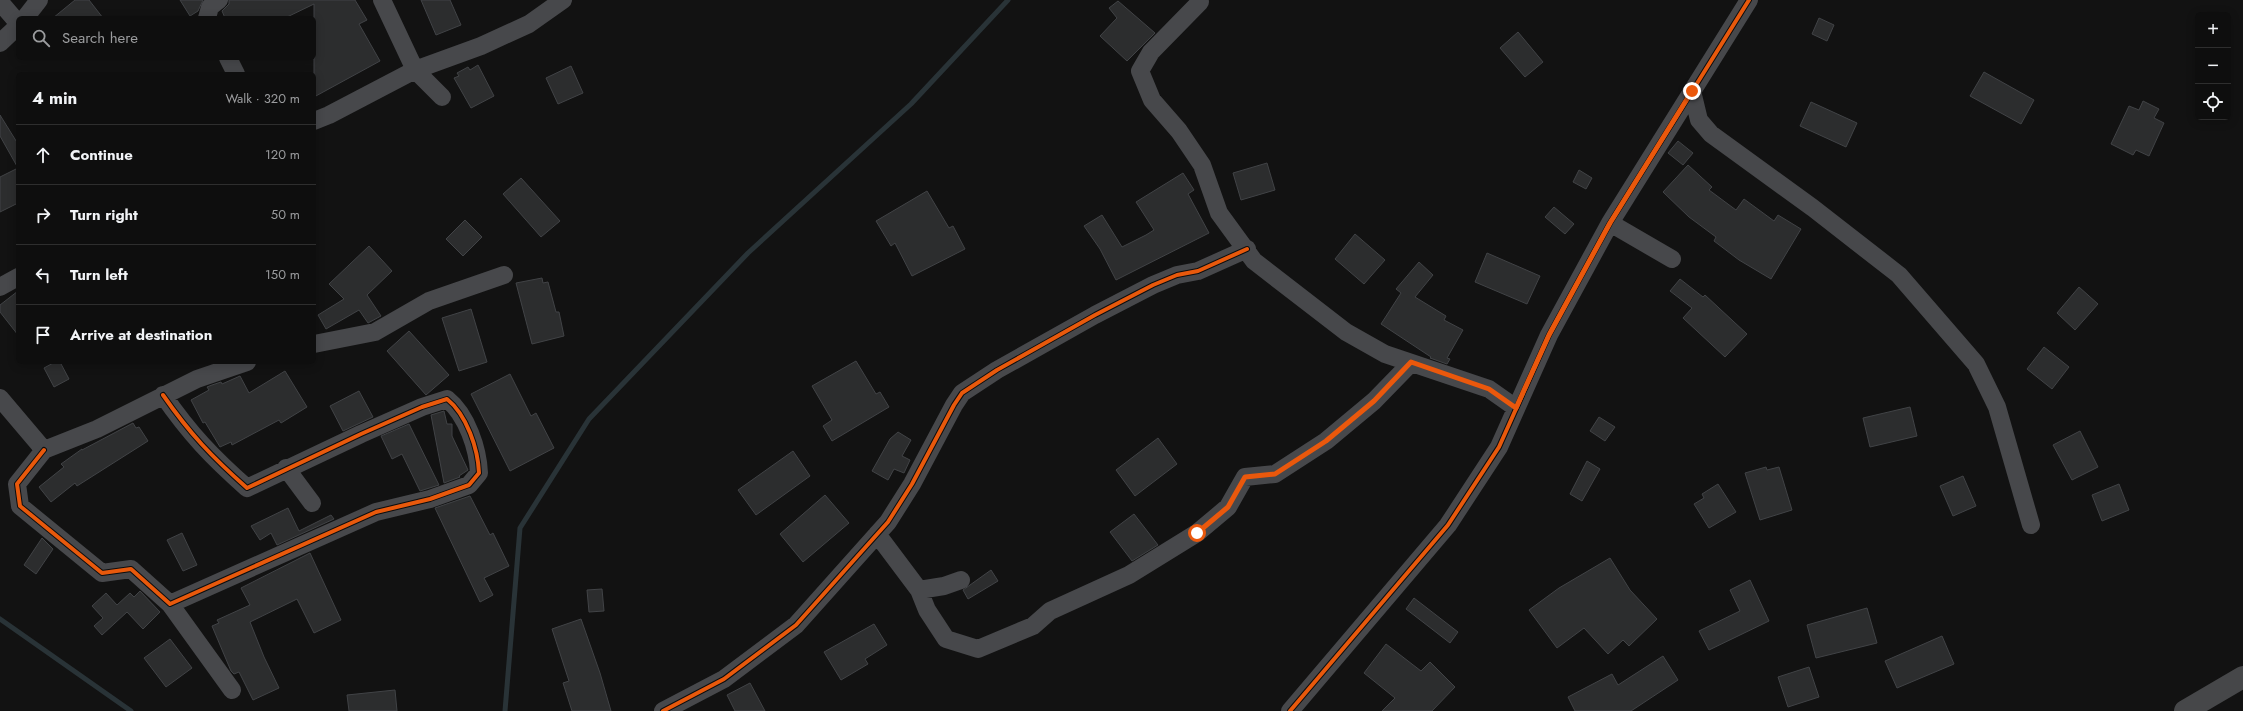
<!DOCTYPE html>
<html lang="en">
<head>
<meta charset="utf-8">
<style>
  :root { --surface:#0e0e0e; --page:#1c1c1c; --text:#f1f3f6; --muted:#9b9c9e; --line:#2e2e2e }
  body { margin:0; font-family:Jost,sans-serif; background:var(--page); color:var(--text) }
  .controls { position:absolute; right:12px; top:12px; display:grid; overflow:hidden; border-radius:6px; box-shadow:0 2px 10px #0003 }
  .controls button { width:36px; height:36px; display:grid; place-items:center; padding:0; border:0; border-bottom:1px solid var(--line); background:var(--surface); color:var(--text); font:20px sans-serif }
  .stop { position:absolute; width:12px; height:12px; margin:-9px; border:3px solid #ea580c; border-radius:50%; background:#fff }
  .stop.end { background:#ea580c; border-color:#fff; box-shadow:0 1px 4px #0008 }
  .list { margin:0; padding:0; list-style:none }
  h2 { display:flex; justify-content:space-between; align-items:center; height:52px; margin:0; padding:0 16px; font-size:17px }
  h2 small { font-size:13px; font-weight:400; color:var(--muted) }
  .list li { display:grid; grid-template-columns:26px 1fr auto; gap:12px; align-items:center; box-sizing:border-box; height:60px; padding:0 16px; border-top:1px solid var(--line) }
  .list b { display:block; font-size:15px; white-space:nowrap }
  .list em { font-size:13px; font-style:normal; color:var(--muted) }
  .icon { flex:none; width:22px; height:22px; fill:none; stroke:currentColor; stroke-width:2; stroke-linecap:round; stroke-linejoin:round }
  .map { position:relative; flex:none; width:2243px; height:711px; overflow:hidden }
  .search { position:absolute; background:var(--surface); box-shadow:0 2px 10px #0003; left:16px; top:16px; width:300px; height:44px; display:flex; align-items:center; gap:10px; box-sizing:border-box; padding:0 14px; border-radius:6px; color:var(--muted); font-size:15px }
  .panel { position:absolute; background:var(--surface); box-shadow:0 2px 10px #0003; left:16px; top:72px; width:300px; height:292px; border-radius:6px }
  .map>svg:first-child { display:block }
</style>
</head>
<body>
<div class="map">
<svg width="2243" height="711" viewBox="0 0 2243 711">
  <rect width="100%" height="100%" fill="#121212"/>
  <g fill="none" stroke-linecap="round" stroke-linejoin="round">
    <path stroke="#293337" stroke-width="5" d="M0 619 131 711
      M505 711 520 528 589 419 748 253 911 104 1008 0"/>
  </g>
  <path fill="#2c2d2e" stroke="#414346" d="M75 0H89L103 18H53Z
    M180 0H203L198 11 190 16Z
    M229 0H355L367 20 359 24 380 61 314 97V4L285 18H225L222 11 229 4Z
    M421 0H450L461 25 436 35Z
    M1118 1 1155 33 1127 61 1100 36 1117 18 1109 8Z
    M1819 18 1834 25 1827 41 1812 34Z
    M1518 32 1543 62 1525 77 1500 48Z
    M478 65 494 96 471 108 454 78 459 76 457 73 468 67 470 70Z
    M571 66 583 93 558 104 546 78Z
    M1984 72 2034 100 2021 124 1970 96Z
    M2143 101 2159 109 2154 118 2164 123 2149 156 2136 150 2133 155 2111 144 2129 106 2139 110Z
    M1811 102 1857 123 1846 147 1800 126Z
    M0 115 18 144V203L0 212V177L18 168 0 136Z
    M1678 141 1693 153 1683 165 1668 153Z
    M1267 163 1275 190 1241 200 1233 173Z
    M1688 165 1712 187 1709 190 1736 210 1744 199 1774 221 1778 215 1801 229 1771 279 1739 260 1714 241 1716 237 1689 217 1663 192Z
    M1579 170 1592 178 1586 189 1573 182Z
    M1183 173 1194 190 1188 194 1209 233 1116 280 1100 249 1084 226 1102 215 1122 247 1146 235 1154 230 1136 202Z
    M521 178 560 221 541 237 503 194Z
    M927 191 949 228 953 226 965 249 912 276 895 243 891 246 876 221Z
    M1554 207 1574 224 1565 234 1545 217Z
    M465 220 482 237 463 256 446 239Z
    M1355 234 1385 260 1364 284 1335 259Z
    M369 246 392 271 367 295 381 316 368 323 359 310 326 329 318 315 344 299 329 284Z
    M1487 253 1540 276 1527 304 1475 282Z
    M1419 262 1433 275 1415 297 1446 316 1444 320 1463 330 1447 358 1450 359 1447 364 1430 358 1431 357 1381 324 1401 293 1396 289Z
    M542 278 543 283 548 282 556 312H559L564 336 532 344 516 283Z
    M1680 279 1703 297 1705 295 1747 334 1725 357 1683 318 1692 308 1670 291Z
    M2079 287 2098 304 2075 330 2057 313Z
    M18 291V335L0 312V305Z
    M471 309 487 362 459 371 442 318Z
    M409 331 449 375 426 395 387 351Z
    M2044 347 2069 367 2052 389 2027 369Z
    M856 361 876 394 880 392 889 407 832 441 823 426 832 420 812 386Z
    M55 362H60L69 379 54 387 44 368Z
    M285 371 307 407 281 423 279 420 232 445 231 442 220 447 205 422 203 423 191 400 209 390 207 387 212 385 221 382 222 384 240 376 249 393Z
    M510 374 531 416 536 413 554 448 510 471 471 394Z
    M359 391 373 417 343 431 330 406Z
    M1910 407 1917 436 1870 447 1863 418Z
    M444 411 447 424H452V436L468 470 459 476 460 477 444 483 431 415Z
    M1599 417 1615 427 1605 441 1590 431Z
    M133 423 136 428 139 427 148 441 77 486 75 483 51 502 39 487 64 467 61 464 82 449V450Z
    M409 424 439 485 420 491 402 454 392 459 381 436Z
    M2080 431 2098 467 2072 480 2053 445Z
    M898 432 911 440 902 456 910 460 904 473 894 469 888 480 872 471 890 439Z
    M1158 438 1177 464 1135 496 1116 470Z
    M793 451 810 476 756 515 738 490Z
    M1587 461 1600 469 1582 501 1570 494Z
    M1766 467 1767 470 1779 467 1792 510 1760 520 1745 473Z
    M1963 476 1976 506 1953 516 1940 486Z
    M1718 484 1736 512 1709 528 1694 504 1704 498 1702 494Z
    M2119 484 2129 510 2102 521 2092 495Z
    M825 495 849 523 803 562 780 534Z
    M470 496 490 535 493 533 509 566 484 578 493 595 480 602 435 508Z
    M288 508 299 531 331 515 334 519 277 545 271 533 260 540 251 526Z
    M1134 514 1158 545 1132 561 1110 532Z
    M182 533 197 565 183 571 167 540Z
    M42 538 53 549 36 574 24 565Z
    M310 553 341 620 314 633 297 599 250 622 264 657 279 688 253 700 239 672 234 674 231 671 212 626 219 623 217 620 250 605 241 588Z
    M1610 558 1630 590 1657 619 1629 646 1623 640 1608 654 1584 628 1557 648 1529 610 1559 588Z
    M991 570 998 581 968 599 963 590Z
    M1750 580 1769 621 1709 650 1699 631 1740 611 1730 590Z
    M602 589 604 611 589 612 587 590Z
    M140 591 160 612 143 629 127 612 102 635 94 626 103 618 92 606 106 593 117 605 130 593 134 597Z
    M1414 598 1458 632 1450 643 1406 609Z
    M1867 608 1877 643 1816 658 1807 625Z
    M581 619 600 673 611 711H572L563 683 569 681 552 629Z
    M874 624 887 645 865 659 868 664 841 680 824 652Z
    M1942 636 1954 664 1897 688 1885 661Z
    M170 639 192 668 166 687 144 658Z
    M1386 644 1421 671 1430 662 1455 687 1432 711H1382L1395 698 1364 673Z
    M1663 656 1678 680 1631 711H1575L1568 697 1612 674 1618 685Z
    M1809 667 1819 697 1788 707 1778 677Z
    M750 683 765 711H735L727 695Z
    M395 690 397 711H349L347 695Z"/>
  <g fill="none" stroke-linecap="round" stroke-linejoin="round">
    <path stroke="#47484b" stroke-width="18" d="M382 0 415 70 442 97
      M0 2 18 23
      M1200 2 1151 52 1140 71 1152 100 1179 131 1202 165 1219 213 1254 261 1346 332 1385 354 1489 389 1516 408
      M25 18 39 0
      M207 18 210 7 219 0
      M0 43 18 26
      M228 58 236 74
      M1692 91 1699 120 1711 134 1813 208 1899 275 1976 364 1997 407 2031 525
      M314 121 329 115 415 70 481 46 529 24 563 0
      M1610 223 1672 259
      M0 287 18 277
      M314 344 375 332 429 301 504 275
      M0 398 44 450 97 429 197 379 247 362
      M44 450 17 484 20 506 102 573 131 569 170 604 376 512 430 499 469 485 479 473C478 449 467 415 447 399L422 407 361 434 247 488C212 457 190 434 163 395
      M286 468 312 503
      M877 534 919 590 944 586 961 580
      M919 590 927 610 946 639 978 649 1033 626 1050 611 1129 575 1197 533 1228 507 1245 477 1275 474 1326 441 1374 401 1411 363
      M170 604 232 690
      M663 711 724 679 796 625 888 522 912 484 954 405 962 393 997 370 1095 315 1153 285 1177 275 1198 271 1247 249
      M1290 711 1448 525 1499 447 1549 335 1610 223 1749 0"/>
    <path stroke="#464749" stroke-width="22" d="M2185 711 2243 677"/>
    <defs>
      <path id="cycleway" d="M44 450 17 484 20 506 102 573 131 569 170 604 376 512 430 499 469 485 479 473C478 449 467 415 447 399L422 407 361 434 247 488C212 457 190 434 163 395
        M663 711 724 679 796 625 888 522 912 484 954 405 962 393 997 370 1095 315 1153 285 1177 275 1198 271 1247 249
        M1290 711 1448 525 1499 447 1549 335 1610 223 1749 0"/>
    </defs>
    <use href="#cycleway" stroke="#0c0d0e" stroke-width="6"/>
    <use href="#cycleway" stroke="#e8590c" stroke-width="4"/>
  </g>
  <g fill="none" stroke-linecap="round" stroke-linejoin="round">
    <path stroke="#ea580c" stroke-width="5" d="M1197 533 1228 507 1245 477 1275 474 1326 441 1374 401 1411 362 1489 389 1516 408 1549 335 1610 223 1692 91"/>
  </g>
</svg>
<div class="controls">
<button>+</button>
<button>−</button>
<button><svg class="icon" aria-label="locate" viewBox="0 0 24 24"><circle cx="12" cy="12" r="6"/><path d="M12 2v4M12 18v4M2 12h4M18 12h4"/></svg></button>
</div>
<div class="stop" style="left:1197px;top:533px"></div>
<div class="stop end" style="left:1692px;top:91px"></div>
<div class="search"><svg class="icon" aria-label="search" viewBox="0 0 24 24"><circle cx="10" cy="10" r="6"/><path d="M15 15l6 6"/></svg>Search here</div>
<section class="panel">
<h2>4 min<small>Walk · 320 m</small></h2>
<ul class="list">
<li><svg class="icon" aria-label="ahead" viewBox="0 0 24 24"><path d="M12 20V5M6 11l6-6 6 6"/></svg><div><b>Continue</b></div><em>120 m</em></li>
<li><svg class="icon" aria-label="right" viewBox="0 0 24 24"><path d="M7 20v-9h11M14 6l5 5-5 5"/></svg><div><b>Turn right</b></div><em>50 m</em></li>
<li><svg class="icon" aria-label="left" viewBox="0 0 24 24"><path d="M17 20v-9H6M10 6l-5 5 5 5"/></svg><div><b>Turn left</b></div><em>150 m</em></li>
<li><svg class="icon" aria-label="arrive" viewBox="0 0 24 24"><path d="M6 21V4h12l-3 4 3 4H6"/></svg><div><b>Arrive at destination</b></div></li>
</ul>
</section>
</div>
</body>
</html>
